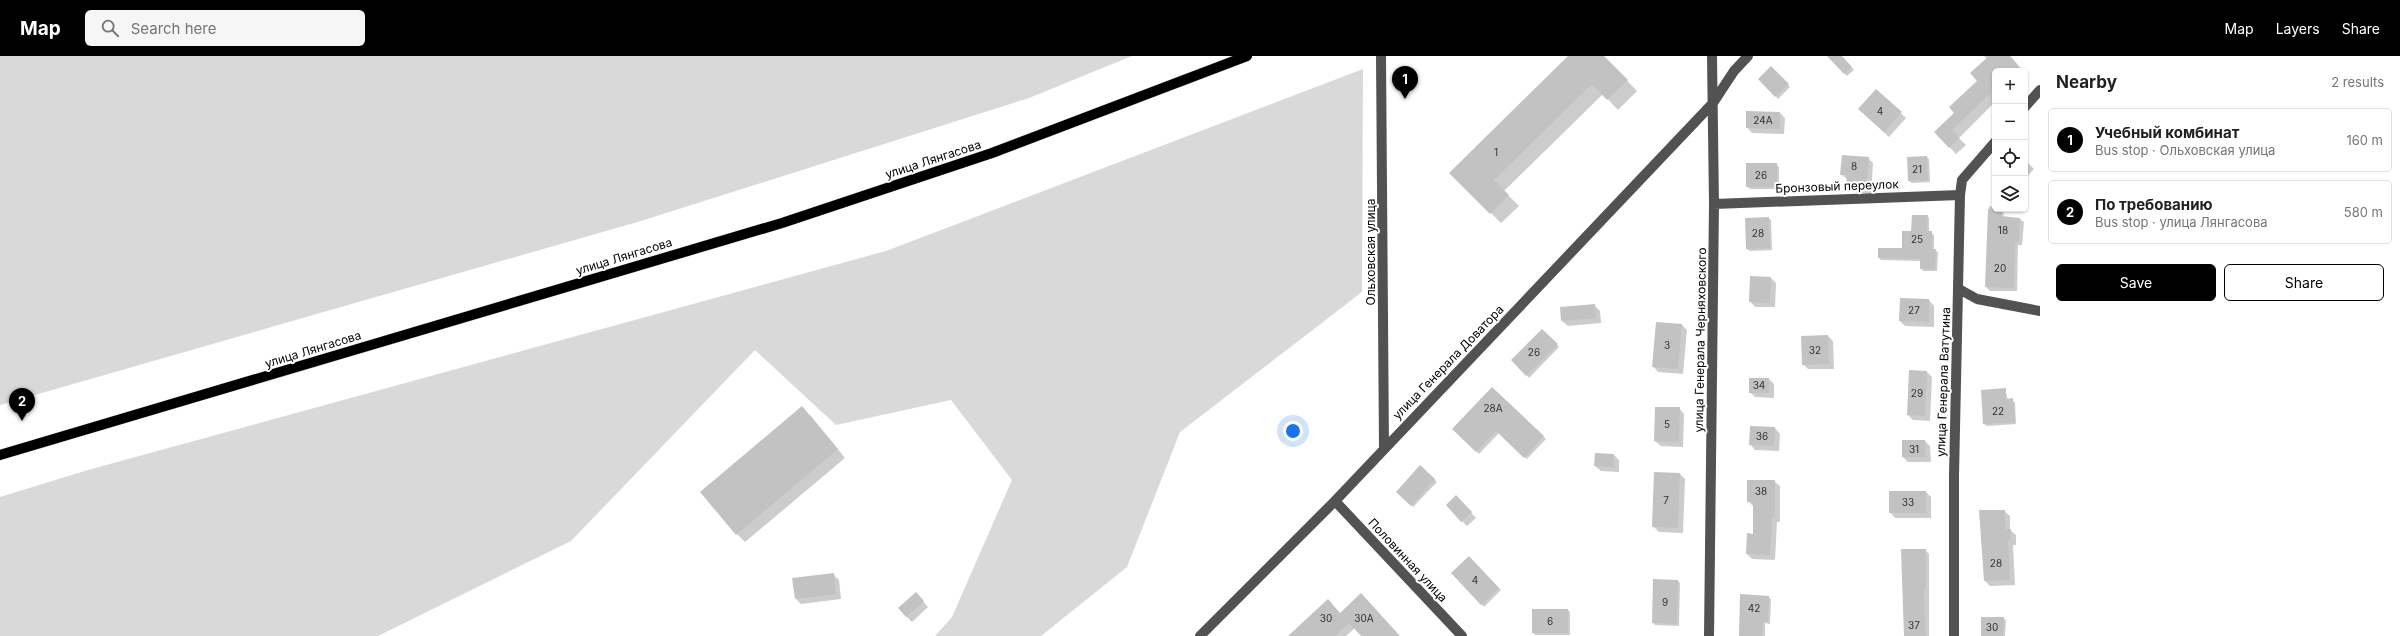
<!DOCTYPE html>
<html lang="en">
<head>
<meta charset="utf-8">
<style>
  :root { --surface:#fff; --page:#f6f6f6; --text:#202124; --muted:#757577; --line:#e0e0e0; --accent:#000 }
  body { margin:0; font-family:Inter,sans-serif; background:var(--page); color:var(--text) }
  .controls { position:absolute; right:12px; top:12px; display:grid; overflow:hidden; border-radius:6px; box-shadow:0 1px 3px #0004 }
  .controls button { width:36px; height:36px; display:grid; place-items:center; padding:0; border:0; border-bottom:1px solid var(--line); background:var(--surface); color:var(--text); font:20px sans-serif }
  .you { position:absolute; left:1293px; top:375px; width:14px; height:14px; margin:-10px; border:3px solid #fff; border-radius:50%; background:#1a73e8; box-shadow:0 0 0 6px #1a73e833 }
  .badge { display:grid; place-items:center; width:26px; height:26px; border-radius:50%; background:var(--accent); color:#fff; font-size:13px; font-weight:700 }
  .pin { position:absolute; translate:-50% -33px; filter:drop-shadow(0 1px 2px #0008) }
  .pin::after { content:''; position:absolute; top:21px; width:14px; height:12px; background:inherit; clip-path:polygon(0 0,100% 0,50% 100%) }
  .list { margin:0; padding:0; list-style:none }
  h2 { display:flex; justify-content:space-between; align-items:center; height:52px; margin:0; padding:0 16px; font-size:17px }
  h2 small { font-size:13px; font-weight:400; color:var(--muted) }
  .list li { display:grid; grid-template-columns:26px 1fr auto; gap:12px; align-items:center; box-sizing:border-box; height:64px; margin:0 8px 8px; padding:0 8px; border:1px solid var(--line); border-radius:6px }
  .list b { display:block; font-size:15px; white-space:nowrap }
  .list p { margin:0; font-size:13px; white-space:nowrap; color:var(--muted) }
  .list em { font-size:13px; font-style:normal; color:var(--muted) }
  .actions { display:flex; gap:8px; padding:12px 16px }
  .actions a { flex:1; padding:9px 0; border:1px solid var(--accent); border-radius:6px; text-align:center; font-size:14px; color:var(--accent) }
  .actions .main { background:var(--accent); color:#fff }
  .icon { flex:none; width:22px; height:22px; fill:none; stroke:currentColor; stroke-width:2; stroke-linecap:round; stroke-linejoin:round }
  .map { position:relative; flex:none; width:2040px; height:580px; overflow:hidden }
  header { display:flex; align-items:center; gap:24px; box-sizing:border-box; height:56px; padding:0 20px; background:var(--accent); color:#fff }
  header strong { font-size:19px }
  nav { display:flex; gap:22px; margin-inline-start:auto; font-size:14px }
  .search { width:280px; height:36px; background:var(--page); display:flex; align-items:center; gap:10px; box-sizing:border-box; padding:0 14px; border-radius:6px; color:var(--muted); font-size:15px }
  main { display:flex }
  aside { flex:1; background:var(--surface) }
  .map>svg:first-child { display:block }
</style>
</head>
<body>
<header>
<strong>Map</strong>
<div class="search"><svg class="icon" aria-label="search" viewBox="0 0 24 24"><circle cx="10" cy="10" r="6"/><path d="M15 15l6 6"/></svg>Search here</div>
<nav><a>Map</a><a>Layers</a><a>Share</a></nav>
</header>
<main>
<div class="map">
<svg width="2040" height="580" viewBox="0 0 2040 580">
  <rect width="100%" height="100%" fill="#fff"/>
  <path fill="#d9d9d9" d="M0 0H1132L1029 42 641 165 0 349Z
    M1363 13 1362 236 1180 376 1127 511 1041 580H935L952 561 1012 424 951 344 836 369 755 294 571 485 378 580H0V441L88 414 886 195Z"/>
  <path fill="#0003" d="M1569 0H1603L1637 35 1618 54 1603 38 1504 135 1519 150 1501 167 1451 117Z
    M1834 0H1841L1854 14 1847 20 1831 3Z
    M1984 0H2010L2023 15H1995V46L1959 82 1966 89 1956 98 1935 76 1956 57 1978 25 1987 3Z
    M1771 12 1790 31 1778 43 1759 23Z
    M1876 34 1906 62 1889 81 1864 58Z
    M1780 57 1785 62 1784 78 1752 77 1747 71Z
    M1926 101 1929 103 1930 126 1912 127 1909 125 1908 102Z
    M1868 102 1873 107 1871 138 1853 136 1847 131 1848 124 1841 118Z
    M2025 104 2034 113 2025 123Z
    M1776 108 1779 111V133H1750L1747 130Z
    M1989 150 2003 153 2004 162 2020 163 2024 166 2022 189H2018L2017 235H1990L1986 231Z
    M1927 160 1929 162V176L1934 179V194L1938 196 1937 215H1923L1921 212V205L1881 204 1879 202 1903 193 1912 176Z
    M1768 162 1771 164 1772 194 1750 195 1747 193 1746 163Z
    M1771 222 1776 227 1775 251H1755L1750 245Z
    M1929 244 1934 250V271L1905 270 1900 265Z
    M1595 250 1600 255 1601 267 1568 270 1562 265Z
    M1682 269 1687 274 1683 318 1658 316 1653 310Z
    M1542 274 1559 291 1529 322 1512 304Z
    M1828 280 1833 285 1834 313H1808L1803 308Z
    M1910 315 1927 316 1932 321 1930 365 1913 364 1908 359Z
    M1769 323 1774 328V342L1755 341 1750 336Z
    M1492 332 1546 383 1527 403 1499 377 1479 398 1454 373Z
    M2005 333 2008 344 2015 346 2016 368 1987 370 1984 368Z
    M1656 352H1679L1684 358 1683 391 1661 390 1655 385Z
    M810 359 845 402 745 486 737 478Z
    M1775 372 1780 378 1779 395 1755 394 1750 388Z
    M1903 385H1925L1930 390 1931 406H1908L1903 401Z
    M1614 399 1619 404V416L1601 415 1595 410Z
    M1421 410 1437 426 1413 451 1397 436Z
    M1680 418 1685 423 1683 477 1659 476 1653 470Z
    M1774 425 1780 430V466H1777L1775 504 1752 503 1747 498 1754 479V451L1748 445Z
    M1926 436 1931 441V462H1895L1890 456Z
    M1462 446 1476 462 1467 470 1462 465Z
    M2004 455 2010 460V474L2016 479V489H2013L2015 529 1990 530 1985 525Z
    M1925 494 1929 498V580H1905Z
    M1469 501 1501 534 1484 551 1452 517Z
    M833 518 839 524 841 543 801 548 796 543Z
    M1654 524 1678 525 1680 527 1679 570 1655 569 1653 567Z
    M1768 541 1771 543 1770 568 1765 567V580H1740Z
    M921 543 928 551 912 566 906 560Z
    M1568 554 1570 556V579H1535L1533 576Z
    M1340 558 1399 580H1363L1355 572 1346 580H1293Z
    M2003 562 2006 564 2005 580H1982Z"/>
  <path fill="#c2c2c2" d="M1568 0H1604L1628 24 1607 44 1592 28 1494 124 1509 139 1490 158 1449 117Z
    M1827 0H1842L1852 11 1844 18Z
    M1989 0H2010L2023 15H1995V33L1952 74 1959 82 1949 92 1934 76 1954 57 1949 51 1977 25 1970 17Z
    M1771 10 1789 28 1775 41 1758 23Z
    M1876 33 1902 56 1884 76 1858 53Z
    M1746 55 1780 56V73L1746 72Z
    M1842 99 1869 101 1866 133 1846 132 1847 119H1840Z
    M1927 100 1928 124 1908 125 1907 101Z
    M1746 107H1777V131H1746Z
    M1988 153H2001V160L2020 162 2019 186H2015L2014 232 1985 231Z
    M1912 159H1928L1927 175H1932V193H1936L1935 213H1920V203L1878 202V192H1902V175H1911Z
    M1769 161 1770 192 1746 193 1745 162Z
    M1750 220 1771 221 1770 247 1749 246Z
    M1900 242 1929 243V266L1899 265Z
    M1595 248 1596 262 1561 265 1560 251Z
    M1656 266 1682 268 1678 313 1652 311Z
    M1542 273 1558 288 1526 320 1511 304Z
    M1828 279 1829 308 1802 309 1801 280Z
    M1909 314 1927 315 1925 360 1907 359Z
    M1749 322H1769V337H1749Z
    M1492 331 1544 380 1524 402 1496 375 1476 396 1452 373Z
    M2006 332V343L2013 342 2015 366 1983 368 1981 334Z
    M802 350 838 393 736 479 700 436Z
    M1655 351H1680L1679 386 1654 385Z
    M1750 370 1775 371 1774 390 1749 389Z
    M1902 384H1925L1926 401H1902Z
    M1595 397 1614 398V411L1594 410Z
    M1420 409 1435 423 1411 450 1396 436Z
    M1654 416 1680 417 1678 472 1652 471Z
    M1747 424H1775V461H1772L1770 499 1746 498 1747 477 1753 478V446H1747Z
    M1889 435H1926V457H1889Z
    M1456 439 1472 456 1461 466 1446 449Z
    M1979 454H2005V473H2011V484H2008L2010 524 1984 525Z
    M1901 493H1926V534H1924V541L1926 580H1904Z
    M1469 500 1499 532 1481 549 1451 517Z
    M834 517 836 538 795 543 792 522Z
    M1653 523 1678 524 1677 568 1652 567Z
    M916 536 924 545 906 561 898 552Z
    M1361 537 1400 580H1361L1349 567 1335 580H1288L1328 543 1340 557Z
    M1740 538 1769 540 1768 566 1763 565 1762 580H1739Z
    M1532 553H1568V577H1532Z
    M1981 561H2004L2003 580H1981Z"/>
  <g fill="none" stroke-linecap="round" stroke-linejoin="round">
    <defs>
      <path id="major" d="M0 399 782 167 992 97 1247 0"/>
    </defs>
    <use href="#major" stroke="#dbdbdb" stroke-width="11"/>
    <path stroke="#525252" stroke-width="10" d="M1381 0 1384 392
      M2025 51 2040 34
      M1714 148 1960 139
      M1959 233 1977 243 2040 255
      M1335 445 1462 580
      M1200 580 1335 445 1713 47 1734 15 1748 0
      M1709 580 1714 148 1712 0
      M1954 580V419L1960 139 1962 124 1995 86"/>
    <use href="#major" stroke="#000" stroke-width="10"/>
  </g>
  <g text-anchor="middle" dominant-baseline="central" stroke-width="4" stroke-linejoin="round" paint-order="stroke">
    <g font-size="10" fill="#303030">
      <text x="1880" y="55">4</text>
      <text x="1763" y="64">24А</text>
      <text x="1496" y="96">1</text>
      <text x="1854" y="110">8</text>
      <text x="1917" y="113">21</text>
      <text x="1761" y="119">26</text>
      <text x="2003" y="174">18</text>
      <text x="1758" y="177">28</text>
      <text x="1917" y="183">25</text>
      <text x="2000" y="212">20</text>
      <text x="1914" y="254">27</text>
      <text x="1667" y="289">3</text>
      <text x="1815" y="294">32</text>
      <text x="1534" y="296">26</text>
      <text x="1759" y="329">34</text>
      <text x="1917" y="337">29</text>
      <text x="1493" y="352">28А</text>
      <text x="1998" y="355">22</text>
      <text x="1667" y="368">5</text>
      <text x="1762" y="380">36</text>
      <text x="1914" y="393">31</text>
      <text x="1761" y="435">38</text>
      <text x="1666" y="444">7</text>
      <text x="1908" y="446">33</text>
      <text x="1996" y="507">28</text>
      <text x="1475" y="524">4</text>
      <text x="1665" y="546">9</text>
      <text x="1754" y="552">42</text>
      <text x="1326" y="562">30</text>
      <text x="1364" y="562">30А</text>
      <text x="1550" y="565">6</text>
      <text x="1914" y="569">37</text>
      <text x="1992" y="571">30</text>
    </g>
    <g font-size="12" fill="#000" stroke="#fff">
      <text transform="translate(933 103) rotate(-18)">улица Лянгасова</text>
      <text transform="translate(1837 130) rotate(-2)">Бронзовый переулок</text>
      <text transform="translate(1370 196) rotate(-90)">Ольховская улица</text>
      <text transform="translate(624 200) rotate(-17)">улица Лянгасова</text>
      <text transform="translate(1700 284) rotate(-89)">улица Генерала Черняховского</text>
      <text transform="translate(313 293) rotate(-17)">улица Лянгасова</text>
      <text transform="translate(1448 306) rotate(-46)">улица Генерала Доватора</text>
      <text transform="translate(1943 326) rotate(-88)">улица Генерала Ватутина</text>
      <text transform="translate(1408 504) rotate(47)">Половинная улица</text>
    </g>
  </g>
</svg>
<div class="controls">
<button>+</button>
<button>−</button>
<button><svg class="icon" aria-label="locate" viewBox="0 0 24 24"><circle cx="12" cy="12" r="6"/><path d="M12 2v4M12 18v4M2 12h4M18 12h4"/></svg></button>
<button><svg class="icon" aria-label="layers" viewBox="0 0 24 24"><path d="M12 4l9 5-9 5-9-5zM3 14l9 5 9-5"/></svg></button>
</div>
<div class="you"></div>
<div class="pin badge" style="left:1405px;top:43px">1</div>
<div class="pin badge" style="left:22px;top:365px">2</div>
</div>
<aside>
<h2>Nearby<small>2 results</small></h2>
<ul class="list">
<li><span class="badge">1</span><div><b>Учебный комбинат</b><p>Bus stop · Ольховская улица</p></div><em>160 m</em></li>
<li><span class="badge">2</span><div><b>По требованию</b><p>Bus stop · улица Лянгасова</p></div><em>580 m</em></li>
</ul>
<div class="actions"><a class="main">Save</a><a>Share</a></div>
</aside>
</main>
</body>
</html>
